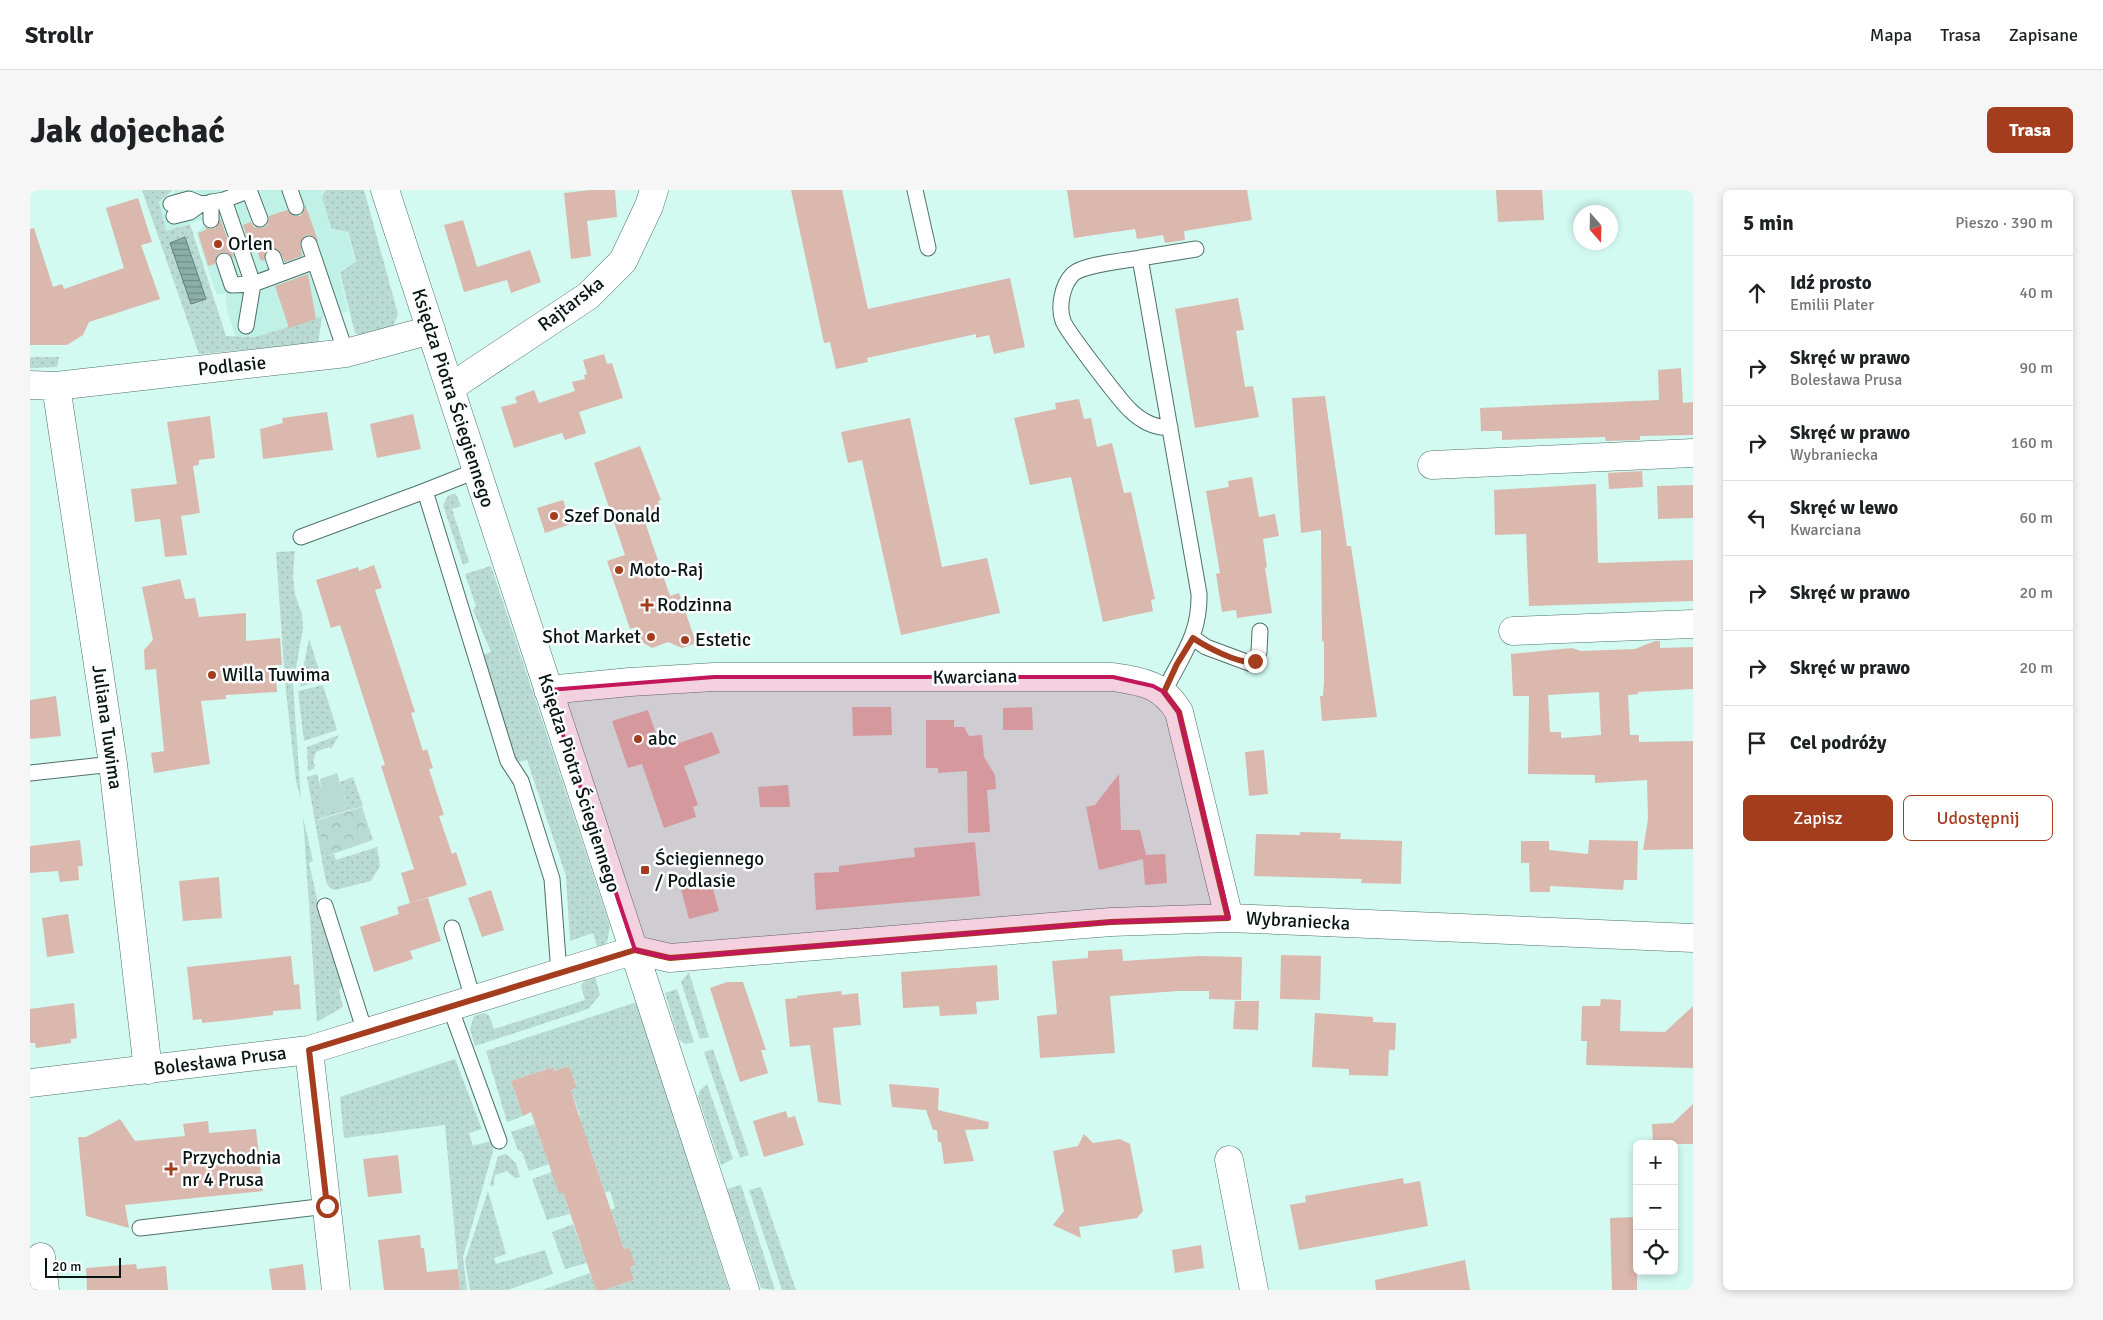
<!DOCTYPE html>
<html lang="pl">
<head>
<meta charset="utf-8">
<style>
  :root { --surface:#fff; --page:#f6f6f6; --text:#202124; --muted:#757577; --line:#e0e0e0; --accent:#a43c1e }
  body { margin:0; font-family:Signika,sans-serif; background:var(--page); color:var(--text) }
  .controls { position:absolute; right:15px; bottom:15px; display:grid; overflow:hidden; border-radius:8px; box-shadow:0 2px 8px #0003 }
  .controls button { width:45px; height:45px; display:grid; place-items:center; padding:0; border:0; border-bottom:1px solid var(--line); background:var(--surface); color:var(--text); font:25px sans-serif }
  .compass { position:absolute; left:1543px; top:15px; width:45px; height:45px; border-radius:50%; background:var(--surface); box-shadow:0 2px 8px #0003; rotate:160deg }
  .scale { position:absolute; left:15px; bottom:12px; width:76px; box-sizing:border-box; padding-left:5px; border:2px solid #081613; border-top:0; font-size:14px; line-height:18px; white-space:nowrap; color:#081613; -webkit-text-stroke:4px #fdfdfd; paint-order:stroke }
  .stop { position:absolute; width:15px; height:15px; margin:-11px; border:4px solid #a43c1e; border-radius:50%; background:#fff }
  .stop.end { background:#a43c1e; border-color:#fff; box-shadow:0 1px 5px #0008 }
  .list { margin:0; padding:0; list-style:none }
  h2 { display:flex; justify-content:space-between; align-items:center; height:65px; margin:0; padding:0 20px; font-size:21px }
  h2 small { font-size:16px; font-weight:400; color:var(--muted) }
  .list li { display:grid; grid-template-columns:32px 1fr auto; gap:15px; align-items:center; box-sizing:border-box; height:75px; padding:0 20px; border-top:1px solid var(--line) }
  .list b { display:block; font-size:19px; white-space:nowrap }
  .list p { margin:0; font-size:16px; white-space:nowrap; color:var(--muted) }
  .list em { font-size:16px; font-style:normal; color:var(--muted) }
  .actions { display:flex; gap:10px; padding:15px 20px }
  .actions a { flex:1; padding:11px 0; border:1px solid var(--accent); border-radius:8px; text-align:center; font-size:18px; color:var(--accent) }
  .actions .main { background:var(--accent); color:#fff }
  .icon { flex:none; width:28px; height:28px; fill:none; stroke:currentColor; stroke-width:2; stroke-linecap:round; stroke-linejoin:round }
  .map { position:relative; flex:none; width:1663px; height:1100px; overflow:hidden; border-radius:8px }
  header { display:flex; align-items:center; gap:30px; box-sizing:border-box; height:70px; padding:0 25px; background:var(--surface); border-bottom:1px solid var(--line) }
  header strong { font-size:24px }
  nav { display:flex; gap:28px; margin-inline-start:auto; font-size:18px }
  .intro { display:flex; align-items:center; justify-content:space-between; box-sizing:border-box; height:120px; padding:0 30px }
  h1 { margin:0; font-size:35px }
  .button { padding:12px 22px; border-radius:8px; background:var(--accent); color:#fff; font-size:18px; font-weight:700 }
  main { display:flex; gap:30px; padding:0 30px }
  aside { flex:1; background:var(--surface); border-radius:8px; box-shadow:0 2px 8px #0003 }
  .map>svg:first-child { display:block }
</style>
</head>
<body>
<header>
<strong>Strollr</strong>
<nav><a>Mapa</a><a>Trasa</a><a>Zapisane</a></nav>
</header>
<div class="intro"><h1>Jak dojechać</h1><a class="button">Trasa</a></div>
<main>
<div class="map">
<svg width="1663" height="1100" viewBox="0 0 1663 1100">
  <defs>
    <pattern id="grass-dots" width="8" height="8" patternUnits="userSpaceOnUse" patternTransform="scale(1.25)"><rect width="8" height="8" fill="#badbd4"/><path d="M2 2h.1M6 6h.1" fill="none" stroke="#9ebbb5" stroke-width="1.8" stroke-linecap="round"/></pattern>
    <pattern id="park-crowns" width="20" height="18" patternUnits="userSpaceOnUse" patternTransform="scale(1.25)"><rect width="20" height="18" fill="#badbd4"/><path d="M2 6a3 3 0 1 1 6 0M12 15a3 3 0 1 1 6 0" fill="none" stroke="#9ebbb5"/></pattern>
    <pattern id="water-rules" width="6" height="5" patternUnits="userSpaceOnUse" patternTransform="scale(1.25)"><rect width="6" height="5" fill="#8aafa7"/><path d="M0 2.5h6" fill="none" stroke="#6f8d87"/></pattern>
  </defs>
  <rect width="100%" height="100%" fill="#d2faf1"/>
  <path fill="#bff1e6" d="M145 0H293L292 6 300 40 317 42 325 71 309 83 318 121 225 147 205 146 196 116V103L187 105 166 43 173 37 172 32 178 30 177 28 136 41 127 13 143 5Z"/>
  <path fill="url(#grass-dots)" d="M112 0H143L129 12 136 41 160 34 196 146 225 147 292 127 288 153 169 164Z
    M295 0H334L368 124C362 146 344 152 325 143L310 83 326 71 318 42 301 39 292 7Z
    M0 167H29L27 177 0 178Z
    M423 304H426L431 316 422 319 439 372 433 375 413 315 418 306Z
    M265 361 263 386 265 404 272 424 273 438 263 495 271 610 266 591 255 492 246 362Z
    M461 376 580 736 577 752 568 760 563 743 540 751 536 686 497 570 484 573 449 466 461 462 443 420 446 416 435 384Z
    M279 448 292 490 270 497Z
    M293 495 307 540 274 551 268 501Z
    M309 545 301 559 299 557 286 562 283 573 285 574 284 579 278 581 277 557Z
    M287 584 291 598 286 599 318 618 310 592 323 587 333 616 288 629 294 667 304 664 306 670 347 657 350 676 341 691 305 700 300 698 296 692 277 587Z
    M273 627 283 671 279 673 287 709 313 796 309 800 313 817 287 832Z
    M659 782 679 847 670 849 651 792Z
    M565 786 570 805 558 819 445 856 440 839 444 826 454 823 459 825 464 839 555 810 551 796 555 790Z
    M647 799 664 852 656 854 649 850 635 803Z
    M607 812 699 1100H574L604 1090 600 1077 604 1075 598 1057 594 1059 581 1020 585 1018 580 1001 575 1003 560 958 556 959 545 927 550 925 541 900 547 898 539 876 524 881 522 877 481 891 493 926 477 932 456 861Z
    M683 859 719 965 710 968 674 862Z
    M425 869 452 939 439 943 443 956 461 951 463 961 433 1067 437 1100H430L415 935 314 948 310 907Z
    M677 894 703 969 691 975 668 907 670 900Z
    M505 934 519 974 499 981 492 962 488 960 481 942Z
    M476 964 486 973 490 987 485 988 477 981 465 985 463 997 460 995 468 966Z
    M522 982 529 1003 533 1002 540 1024 517 1030 502 989Z
    M711 995 745 1100 731 1098 697 999Z
    M731 997 766 1100H752L719 1000Z
    M458 1001 476 1064 464 1068 466 1074 515 1060 523 1084 478 1100H440L435 1071Z
    M543 1034 557 1073 535 1079 522 1042Z
    M560 1083 566 1100H512Z"/>
  <path fill="url(#park-crowns)" d="M332 617 343 650 294 667 288 630Z"/>
  <path fill="#badbd4" d="M307 583 318 618 293 624 286 600 291 597 290 589Z"/>
  <path fill="url(#water-rules)" stroke="#63817b" d="M155 47 176 109 161 114 140 53Z"/>
  <path fill="#dab8ae" fill-rule="evenodd" d="M561 0H585L587 27 557 31 561 66 541 69 534 3Z
    M761 0H812L838 119 980 88 995 157 964 164 959 145 946 148V144L837 168 838 172 806 179 800 152 794 153Z
    M1037 0H1217L1222 30 1154 41 1155 50 1135 53 1133 45 1107 49 1105 39 1044 48Z
    M1466 0H1512L1514 30 1468 32Z
    M108 8 122 52 111 55 130 109 59 132 53 145 37 155H0V39L4 38 23 97 32 94 34 99 94 78 76 18Z
    M275 14 288 51 281 45H276L270 53 272 66 255 72 249 60 240 58 236 61 234 70 231 71 227 61 222 63 213 35 221 32 224 37 233 38 238 35 239 26 257 20 264 26H270L275 19Z
    M190 28 204 68 196 62H192L187 65 185 74 178 76 168 43 176 40 175 37 181 39 186 38Z
    M433 30 447 77 500 60 511 92 481 103 477 90 434 102 414 35Z
    M278 84 286 129 259 138 245 96Z
    M1208 108 1214 140 1206 141 1215 197 1223 196 1229 227 1165 238 1145 119Z
    M574 164 577 174 582 173 593 208 549 222 556 243 535 250 532 243 484 258 471 217 487 213 485 207 504 200 509 213 545 201 542 192 555 189 554 185 557 184 553 170Z
    M1651 178 1653 213 1663 212V245L1610 246V250L1576 251 1575 247 1472 250V241H1451L1450 218 1629 210 1628 180Z
    M1295 206 1317 356H1321L1347 527 1292 531 1290 506H1293L1294 492V452L1292 451 1291 340 1271 343 1262 208Z
    M1049 209 1054 229 1061 228 1067 257 1082 253 1094 303 1101 302 1125 409 1121 410 1123 421 1073 432 1041 287 1000 295 984 228 1026 219 1025 213Z
    M297 222 303 260 233 269 230 239 253 233 252 228Z
    M383 224 391 259 347 268 340 234Z
    M180 226 185 268 169 270V275L163 276 170 323 151 326 157 365 135 367 130 329 105 332 101 299 147 294 137 232Z
    M880 228 912 377 957 368 970 423 871 445 832 270 818 273 811 242Z
    M610 256 631 310 628 311 631 321 613 326 640 406 649 403 666 453 652 458 638 452 622 458 612 452 607 437 600 439 577 371 595 365 564 273Z
    M1612 281 1613 297 1579 299 1578 283Z
    M1222 287 1229 327 1245 324 1249 346 1233 349 1237 377 1235 378 1242 423 1207 428 1206 420 1192 422 1186 384 1190 383 1176 301 1199 297 1198 291Z
    M1566 294 1568 373 1663 370V411L1499 416 1496 344 1465 345 1464 300Z
    M1663 295V328L1628 329 1627 296Z
    M533 310 541 334 515 343 507 318Z
    M344 375 352 398 345 400 385 522 381 523 393 561 397 559 403 578 399 579 414 625 409 626 422 664 426 662 437 695 380 713 398 708 411 751 380 761 383 769 344 782 330 737 369 724 367 717 380 713 371 683 384 679 351 576 355 575 310 435 301 438 286 390 328 377 329 381Z
    M150 389 155 409 165 408 169 427 216 423V451L250 448 252 475H245L247 502 196 505V509L171 511 180 574 124 583 121 563 134 561 126 479 115 480 114 460 123 450 112 397Z
    M1625 451H1630V458L1663 457V499L1608 502V504L1598 505 1600 545H1609V552L1663 551V659L1613 660 1618 629 1617 590 1565 593V585L1498 584 1499 506H1483L1481 464 1542 458 1551 461 1605 459ZM1569 502 1571 545 1531 548V542H1520L1518 505Z
    M26 506 31 546 0 549V510Z
    M822 517H861L862 545 823 546Z
    M1002 517 1003 540H973V518Z
    M618 520 631 559 682 542 690 563 654 576 668 615 663 617 666 627 634 638 612 574 598 578 582 531Z
    M896 530H924V537H934L939 546 952 545 954 567 965 585 966 599 957 600 960 642 938 643 937 581 908 583V578H896Z
    M1234 560 1238 604 1219 606 1215 562Z
    M1089 584 1091 640H1110L1116 665 1135 664 1137 693 1115 695 1113 669 1069 680 1056 617 1065 615Z
    M758 595 760 617H730L728 597Z
    M1270 642 1311 643 1310 649 1372 651 1371 694 1331 693 1332 689 1224 686 1226 644 1270 645Z
    M50 650 53 676H48L49 690 30 692 28 681 0 683V656Z
    M1559 650 1608 651 1607 690H1594L1593 700 1520 696V702H1500L1499 673H1491V651H1519V660L1558 664Z
    M945 652 950 706 786 720 784 683 809 682V676L885 667 884 658Z
    M679 684 689 721 659 729 649 692Z
    M189 687 192 728 153 731 149 691Z
    M461 700 474 740 452 747 438 708Z
    M38 724 44 763 17 767 12 728Z
    M1092 759 1093 771 1169 766 1212 767 1211 810 1179 809V801H1148L1080 806 1085 863 1010 868 1007 826 1027 824 1022 771 1058 768V761Z
    M1251 765 1291 766 1290 810 1250 809Z
    M261 766 264 795 269 794 271 819 243 821V825L202 830 172 833V829L163 830 157 777Z
    M967 775 969 810 946 812 947 824 910 826 909 816 873 818 871 782Z
    M697 792H713L736 860H731L738 883 710 892 680 798Z
    M811 801 812 805 828 803 831 835 803 838 811 915 788 912 780 855 760 857 755 809 767 808V806Z
    M1571 809 1591 810 1590 841 1635 842 1663 816V878L1556 875 1557 851H1551L1552 816H1570Z
    M1205 811H1229L1228 840 1203 839Z
    M44 813 47 848 41 849V853L6 858 5 853H0V819Z
    M1285 823 1343 827V832L1366 833 1365 860H1359L1358 886 1319 885V879L1282 877Z
    M539 876 547 898 541 900 549 926 594 1059 599 1057 605 1075 600 1077 604 1090 574 1100H566L533 1002 529 1004 501 922 493 926 481 891 523 877 524 881Z
    M859 894 909 898 908 920 959 932 958 939 935 940 944 971 914 974 911 952H908L907 940H903L896 920 862 917Z
    M1663 914V954H1623L1622 934 1643 933Z
    M756 921 758 928 765 926 774 955 734 967 723 931Z
    M90 929 105 951 155 946 153 934 178 931 179 943 226 939 233 1001 95 1015 99 1038 56 1026 48 947H56Z
    M1054 944 1063 953 1090 949 1100 954 1113 1021 1107 1028 1049 1037 1051 1048 1023 1035 1034 1021 1023 961 1048 956Z
    M368 965 372 1003 338 1007 333 969Z
    M1373 988 1374 994 1390 991 1398 1036 1269 1060 1260 1015 1276 1012 1275 1006Z
    M1607 1027V1100H1582L1580 1028Z
    M390 1045 391 1058H394L397 1082 428 1079 430 1100H354L348 1050Z
    M1171 1055 1174 1078 1145 1083 1142 1060Z
    M1435 1070 1440 1100H1346L1345 1090Z
    M106 1074 107 1079 136 1076 138 1100H57L56 1078Z
    M273 1074 276 1100H242L239 1079Z"/>
  <g fill="none" stroke-linecap="round" stroke-linejoin="round">
    <defs>
      <path id="lane" d="M219 0 230 29
        M220 0 194 10 223 94 285 71
        M260 0 266 17
        M885 0 898 58
        M141 14 159 9 171 14
        M144 26 160 22 171 14 194 10
        M181 30V12
        M279 54 316 163
        M243 67 249 84
        M1110 68C1094 71 1055 74 1043 84 1032 95 1028 117 1033 131 1036 140 1091 212 1100 220 1110 230 1125 239 1140 237
        M194 71 202 95 223 94 216 136
        M448 280 395 301 478 571 491 591 522 689 529 783
        M271 347 395 301
        M1163 448 1176 457 1219 473 1225 471 1229 462 1230 441
        M1134 502C1151 466 1170 446 1169 404L1110 68 1166 59
        M0 583 83 574
        M295 716 335 842
        M422 738 443 809
        M420 817 469 951
        M110 1038 297 1016"/>
      <path id="street" d="M0 195 26 196 316 163 401 140
        M26 196 83 574 118 880
        M421 197 558 106 593 71 619 16 624 0
        M1402 275 1663 263
        M1483 441 1663 434
        M518 500 600 492 684 487H1083C1114 492 1132 494 1149 522L1199 728
        M279 860 306 1100
        M0 893 279 860 605 760 640 768 1081 732 1199 728 1663 748
        M1199 970 1224 1100
        M11 1067 15 1100"/>
      <path id="secondary" d="M355 0 715 1100"/>
    </defs>
    <use href="#lane" stroke="#4d716a" stroke-width="17"/>
    <use href="#street" stroke="#4d716a" stroke-width="29"/>
    <use href="#secondary" stroke="#4d716a" stroke-width="29"/>
    <use href="#lane" stroke="#fff" stroke-width="15"/>
    <use href="#street" stroke="#fff" stroke-width="28"/>
    <use href="#secondary" stroke="#fff" stroke-width="28"/>
  </g>
  <g fill="none" stroke-linecap="round" stroke-linejoin="round">
    <path stroke="#a43c1e" stroke-width="6" d="M297 1016 279 860 605 760 640 768 1081 732 1198 728 1149 522 1134 502 1147 474 1163 448C1175 456 1211 476 1225 471"/>
  </g>
  <path fill="#c2185b" fill-opacity="0.2" stroke="#c2185b" stroke-width="4" stroke-linejoin="round" d="M684 487H1083L1123 496 1134 502 1149 522 1199 728 1081 732 640 768 605 760 518 500Z"/>
  <g fill="#a43c1e" stroke="#fdfdfd" stroke-width="2">
    <circle cx="188" cy="54" r="5"/>
    <circle cx="524" cy="326" r="5"/>
    <circle cx="589" cy="380" r="5"/>
    <path d="M614.5 407.5h5v5h5v5h-5v5h-5v-5h-5v-5h5z"/>
    <circle cx="621" cy="447" r="5"/>
    <circle cx="655" cy="450" r="5"/>
    <circle cx="182" cy="485" r="5"/>
    <circle cx="608" cy="549" r="5"/>
    <rect x="610" y="675" width="10" height="10" rx="2.5"/>
    <path d="M138.5 971.5h5v5h5v5h-5v5h-5v-5h-5v-5h5z"/>
  </g>
  <g text-anchor="middle" dominant-baseline="central" stroke-width="5" stroke-linejoin="round" paint-order="stroke">
    <g font-size="19" fill="#081613" stroke="#fdfdfd" text-anchor="start">
      <text x="198" y="54">Orlen</text>
      <text x="534" y="326">Szef Donald</text>
      <text x="599" y="380">Moto-Raj</text>
      <text x="627" y="415">Rodzinna</text>
      <text x="611" y="447" text-anchor="end">Shot Market</text>
      <text x="665" y="450">Estetic</text>
      <text x="192" y="485">Willa Tuwima</text>
      <text x="618" y="549">abc</text>
      <text x="625" y="669">Ściegiennego<tspan x="625" dy="22">/ Podlasie</tspan></text>
      <text x="152" y="968">Przychodnia<tspan x="152" dy="22">nr 4 Prusa</tspan></text>
    </g>
    <g font-size="19" fill="#081613" stroke="#fdfdfd">
      <text transform="translate(541 114) rotate(-37)">Rajtarska</text>
      <text transform="translate(202 176) rotate(-6)">Podlasie</text>
      <text transform="translate(423 208) rotate(72)">Księdza Piotra Ściegiennego</text>
      <text transform="translate(945 487) rotate(-1)">Kwarciana</text>
      <text transform="translate(77 537) rotate(82)">Juliana Tuwima</text>
      <text transform="translate(549 593) rotate(72)">Księdza Piotra Ściegiennego</text>
      <text transform="translate(1268 731) rotate(3)">Wybraniecka</text>
      <text transform="translate(190 871) rotate(-7)">Bolesława Prusa</text>
    </g>
  </g>
</svg>
<div class="controls">
<button>+</button>
<button>−</button>
<button><svg class="icon" aria-label="locate" viewBox="0 0 24 24"><circle cx="12" cy="12" r="6"/><path d="M12 2v4M12 18v4M2 12h4M18 12h4"/></svg></button>
</div>
<svg class="compass" viewBox="-18 -18 36 36"><path d="M0-13l5 13h-10z" fill="#e53935"/><path d="M0 13l5-13h-10z" fill="#757577"/></svg>
<div class="scale">20 m</div>
<div class="stop" style="left:297px;top:1016px"></div>
<div class="stop end" style="left:1225px;top:471px"></div>
</div>
<aside>
<h2>5 min<small>Pieszo · 390 m</small></h2>
<ul class="list">
<li><svg class="icon" aria-label="ahead" viewBox="0 0 24 24"><path d="M12 20V5M6 11l6-6 6 6"/></svg><div><b>Idź prosto</b><p>Emilii Plater</p></div><em>40 m</em></li>
<li><svg class="icon" aria-label="right" viewBox="0 0 24 24"><path d="M7 20v-9h11M14 6l5 5-5 5"/></svg><div><b>Skręć w prawo</b><p>Bolesława Prusa</p></div><em>90 m</em></li>
<li><svg class="icon" aria-label="right" viewBox="0 0 24 24"><path d="M7 20v-9h11M14 6l5 5-5 5"/></svg><div><b>Skręć w prawo</b><p>Wybraniecka</p></div><em>160 m</em></li>
<li><svg class="icon" aria-label="left" viewBox="0 0 24 24"><path d="M17 20v-9H6M10 6l-5 5 5 5"/></svg><div><b>Skręć w lewo</b><p>Kwarciana</p></div><em>60 m</em></li>
<li><svg class="icon" aria-label="right" viewBox="0 0 24 24"><path d="M7 20v-9h11M14 6l5 5-5 5"/></svg><div><b>Skręć w prawo</b></div><em>20 m</em></li>
<li><svg class="icon" aria-label="right" viewBox="0 0 24 24"><path d="M7 20v-9h11M14 6l5 5-5 5"/></svg><div><b>Skręć w prawo</b></div><em>20 m</em></li>
<li><svg class="icon" aria-label="arrive" viewBox="0 0 24 24"><path d="M6 21V4h12l-3 4 3 4H6"/></svg><div><b>Cel podróży</b></div></li>
</ul>
<div class="actions"><a class="main">Zapisz</a><a>Udostępnij</a></div>
</aside>
</main>
</body>
</html>
